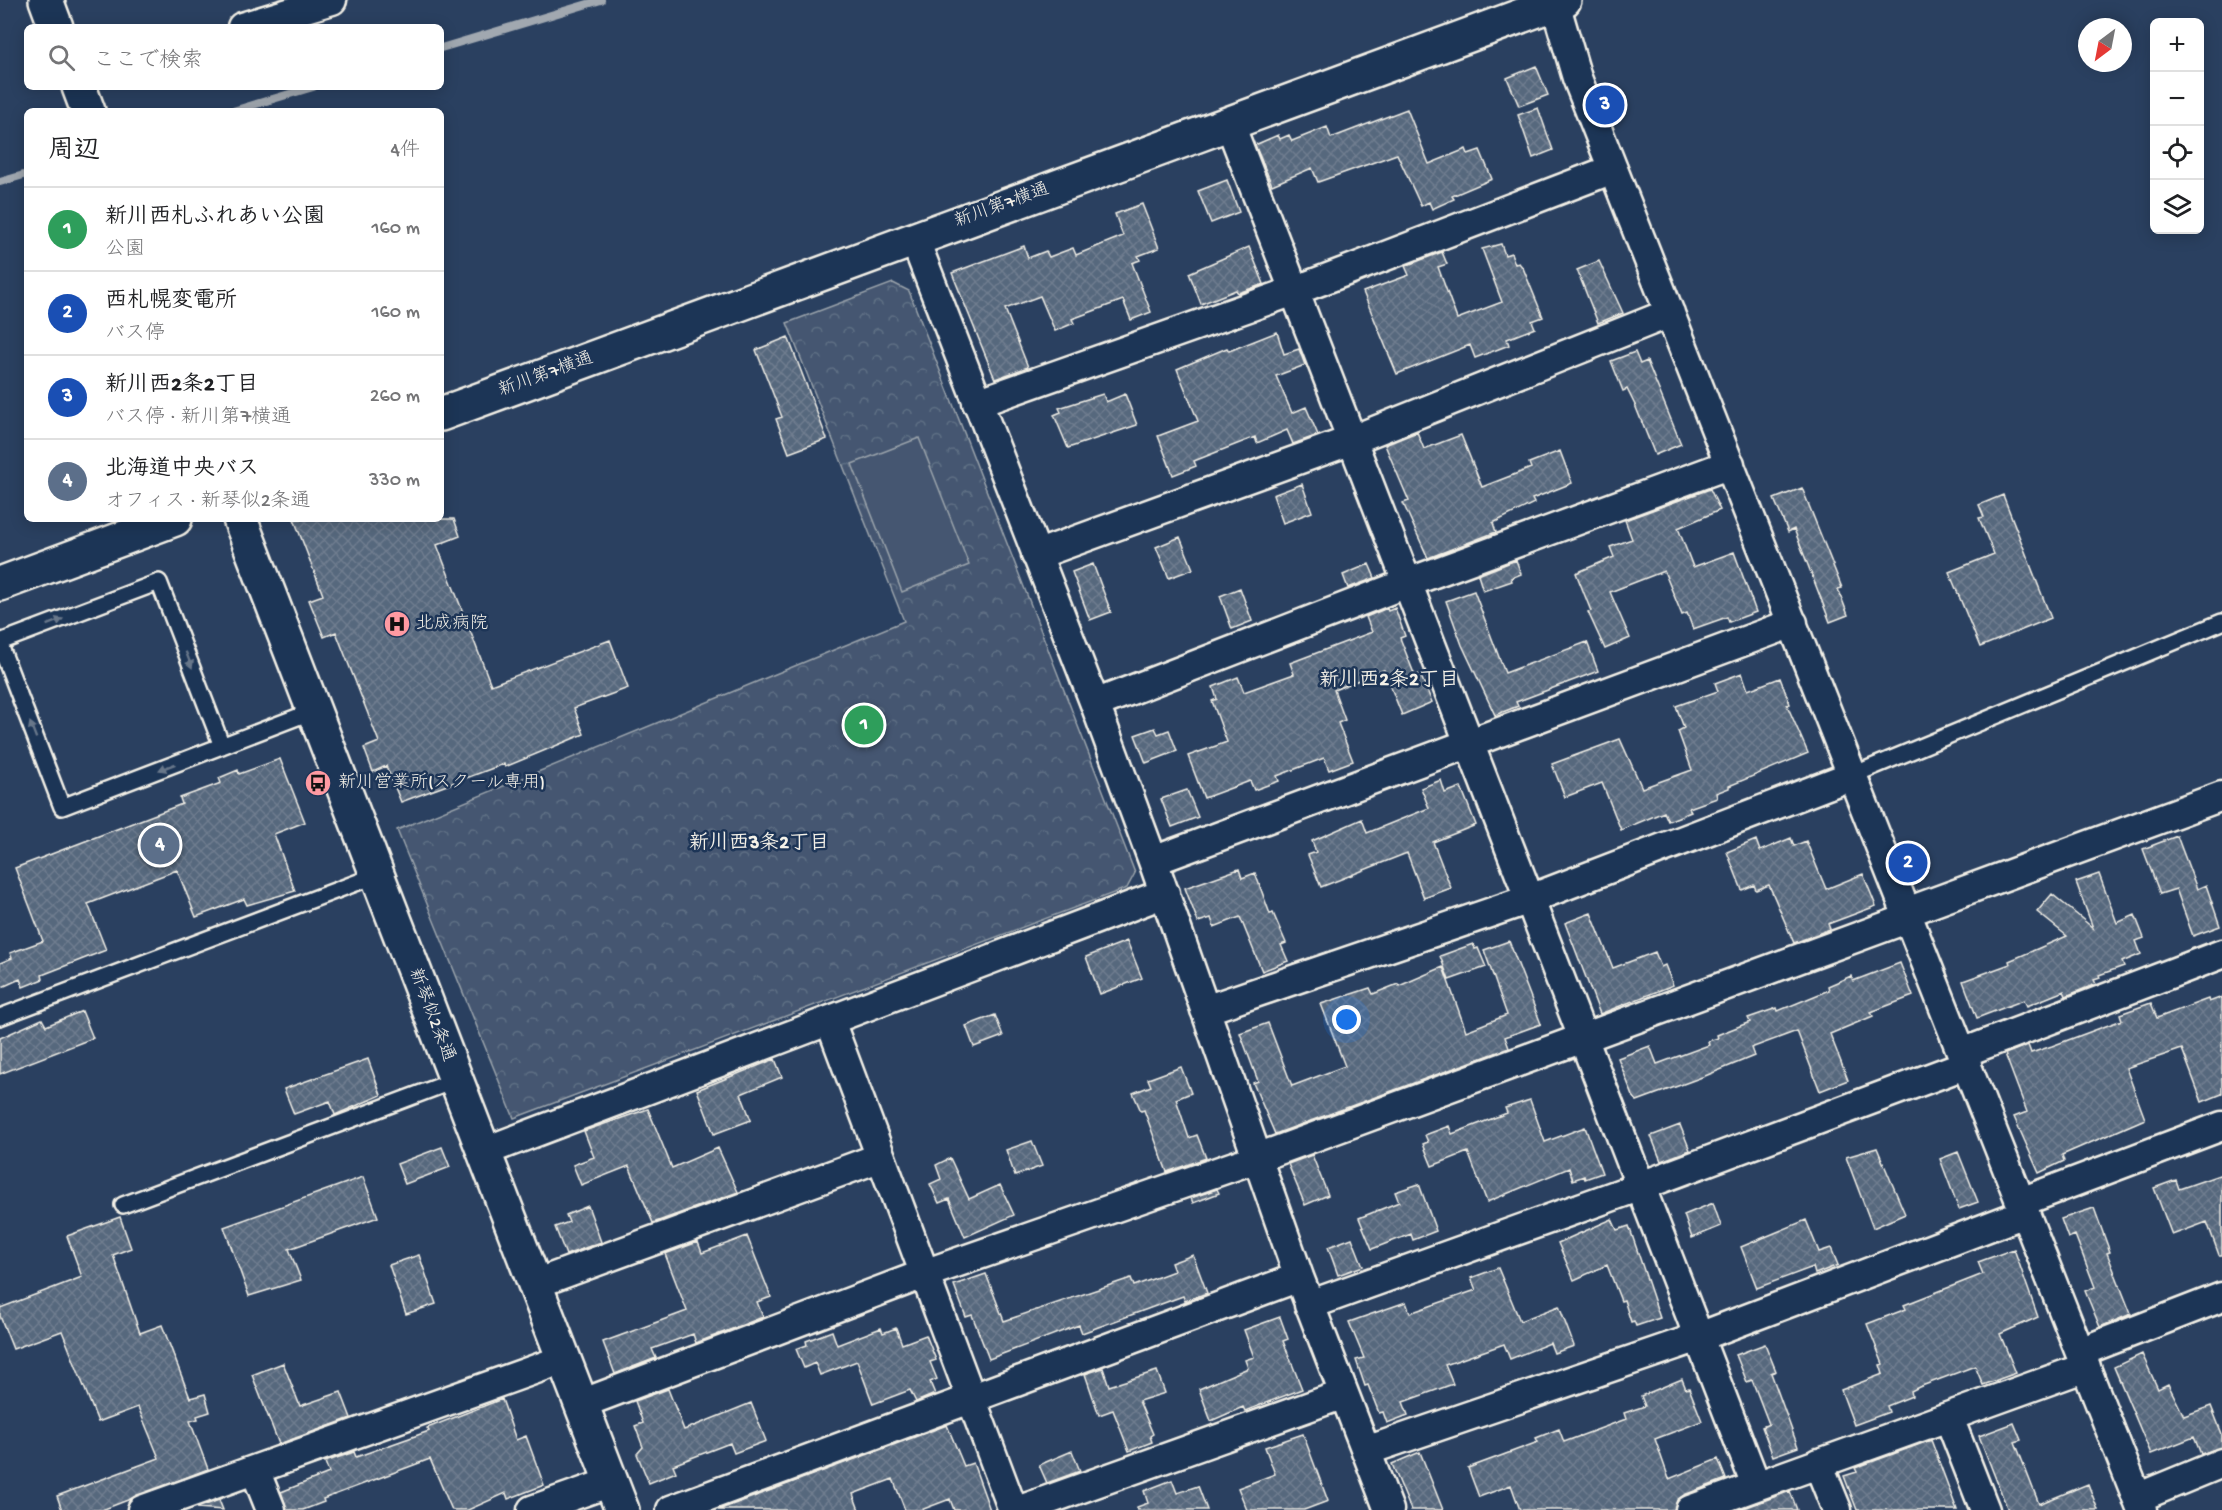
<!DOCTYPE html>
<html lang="ja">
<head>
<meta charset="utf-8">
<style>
  :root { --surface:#fff; --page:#f6f6f6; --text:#202124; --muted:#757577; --line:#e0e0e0; --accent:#0f766e }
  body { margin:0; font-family:"Gochi Hand","Klee One",sans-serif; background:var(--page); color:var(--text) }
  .controls { position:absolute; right:18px; top:18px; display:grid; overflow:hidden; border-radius:9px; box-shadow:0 3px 15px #0003 }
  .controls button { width:54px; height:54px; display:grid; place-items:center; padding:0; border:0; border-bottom:2px solid var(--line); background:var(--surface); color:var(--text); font:30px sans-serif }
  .compass { position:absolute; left:2078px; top:18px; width:54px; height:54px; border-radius:50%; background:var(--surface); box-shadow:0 3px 15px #0003; rotate:212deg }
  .you { position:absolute; left:1347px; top:1020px; width:21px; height:21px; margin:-15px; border:4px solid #fff; border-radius:50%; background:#1a73e8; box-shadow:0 0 0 9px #1a73e833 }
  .badge { display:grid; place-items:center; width:39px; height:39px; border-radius:50%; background:var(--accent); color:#fff; font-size:20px; font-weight:700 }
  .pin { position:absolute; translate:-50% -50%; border:3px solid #fff; box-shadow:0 2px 6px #0006 }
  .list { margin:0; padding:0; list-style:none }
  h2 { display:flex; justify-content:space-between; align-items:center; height:78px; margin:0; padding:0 24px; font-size:26px }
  h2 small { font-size:20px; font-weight:400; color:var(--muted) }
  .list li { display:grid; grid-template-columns:39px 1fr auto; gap:18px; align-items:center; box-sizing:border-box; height:84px; padding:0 24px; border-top:2px solid var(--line) }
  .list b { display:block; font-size:22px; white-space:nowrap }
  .list p { margin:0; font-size:20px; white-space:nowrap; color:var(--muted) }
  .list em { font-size:20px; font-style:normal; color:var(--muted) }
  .icon { flex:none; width:33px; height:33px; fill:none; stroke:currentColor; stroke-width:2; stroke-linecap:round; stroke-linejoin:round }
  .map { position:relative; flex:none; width:2222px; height:1510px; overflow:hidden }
  .search { position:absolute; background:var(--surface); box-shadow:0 3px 15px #0003; left:24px; top:24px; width:420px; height:66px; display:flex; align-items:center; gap:15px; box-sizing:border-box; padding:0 21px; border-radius:9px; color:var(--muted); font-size:22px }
  .panel { position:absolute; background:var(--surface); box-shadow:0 3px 15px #0003; left:24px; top:108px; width:420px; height:414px; border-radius:9px }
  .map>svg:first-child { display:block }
</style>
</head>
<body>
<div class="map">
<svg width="2222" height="1510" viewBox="0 0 2222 1510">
  <defs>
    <pattern id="park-crowns" width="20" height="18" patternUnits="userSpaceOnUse" patternTransform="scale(1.5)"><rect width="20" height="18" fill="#445771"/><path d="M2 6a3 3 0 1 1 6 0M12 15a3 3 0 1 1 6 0" fill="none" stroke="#607085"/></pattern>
    <pattern id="building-cross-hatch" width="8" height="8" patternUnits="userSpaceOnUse" patternTransform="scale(1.5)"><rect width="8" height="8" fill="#56677d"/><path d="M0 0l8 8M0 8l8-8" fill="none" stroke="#6f7d8f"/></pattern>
  </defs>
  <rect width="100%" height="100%" fill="#2a4060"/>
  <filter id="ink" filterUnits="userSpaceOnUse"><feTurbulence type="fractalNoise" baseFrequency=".0167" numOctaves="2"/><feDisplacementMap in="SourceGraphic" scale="12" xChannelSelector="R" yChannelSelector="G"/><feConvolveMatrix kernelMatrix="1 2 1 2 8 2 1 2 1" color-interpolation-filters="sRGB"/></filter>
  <g filter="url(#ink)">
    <path fill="url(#park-crowns)" stroke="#9ca4ac" stroke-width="1.5" d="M893 283 909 291 1135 873 1127 888 514 1118 397 830 904 621 787 323Z"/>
    <path fill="#445771" stroke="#9ca4ac" stroke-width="1.5" d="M919 438 969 565 902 592 852 464Z"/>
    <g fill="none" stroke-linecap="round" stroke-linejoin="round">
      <path stroke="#a1a8b0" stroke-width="8" d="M441 48 601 0
        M233 111 313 87
        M0 182 27 174"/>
    </g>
    <path fill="url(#building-cross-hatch)" stroke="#f4f1e8" stroke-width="1.5" d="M1536 66 1548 95 1519 106 1507 78Z
      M1538 108 1553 150 1533 158 1518 115Z
      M1407 109 1429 164 1466 149 1468 154 1480 150 1492 179 1452 196 1454 199 1432 209 1429 202 1421 206 1397 154 1318 182 1312 168 1272 185 1255 145 1278 135 1280 139 1289 135 1292 141 1327 127 1331 138Z
      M1227 180 1239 212 1211 223 1198 191Z
      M1142 204 1159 248 1138 256 1140 260 1132 263 1151 312 1131 320 1123 300 1072 319 1074 323 1055 331 1040 296 1005 309 1028 367 995 379 952 273 1024 246 1028 258 1046 251 1049 257 1073 248 1076 255 1123 236 1115 214Z
      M1501 244 1505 255 1511 253 1515 264 1519 263 1523 268 1543 317 1532 321 1535 328 1507 339 1509 345 1475 358 1470 345 1397 374 1363 292 1409 275 1405 266 1442 252 1447 264 1438 267 1457 319 1502 302 1482 249Z
      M1249 247 1264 284 1238 293 1236 290 1201 304 1189 273Z
      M1599 261 1623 313 1598 323 1577 270Z
      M1277 332 1284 354 1299 349 1305 365 1276 376 1292 413 1306 407 1318 435 1293 444 1287 430 1257 443 1255 437 1194 461 1196 466 1173 475 1158 436 1198 421 1177 369 1227 348 1229 351Z
      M788 337 827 439 789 453 776 419 782 417 756 350Z
      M1635 352 1640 364 1647 361 1681 444 1655 455 1635 405 1627 389 1623 391 1611 361Z
      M1103 394 1106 402 1125 394 1137 425 1068 448 1054 415 1061 412 1059 408Z
      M1417 432 1424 449 1461 435 1482 487 1531 468 1529 463 1560 451 1572 483 1532 499 1534 503 1493 523 1496 532 1428 558 1403 503 1409 501 1385 445Z
      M1302 484 1312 512 1283 523 1273 495Z
      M1802 488 1842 588 1838 589 1848 615 1830 622 1794 529 1788 532 1774 499Z
      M1710 489 1720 510 1678 528 1693 567 1734 552 1756 612 1729 622 1727 617 1693 629 1687 613 1682 615 1664 571 1610 592 1630 638 1605 649 1588 612 1591 611 1576 573 1614 557 1610 547 1632 539 1625 520Z
      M2003 495 2051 618 1980 647 1949 572 1994 554 1979 518 1984 517 1979 505Z
      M294 519H454L460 536 437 545 491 685 610 640 628 688 574 708 584 734 505 767 504 764 401 802 386 766 373 772 364 748 379 742 336 632 324 637 309 600 323 595Z
      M1180 537 1193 569 1169 578 1156 547Z
      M1516 560 1521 574 1511 578 1512 581 1483 591 1478 575Z
      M1093 564 1111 612 1090 620 1072 572Z
      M1369 564 1375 578 1348 588 1343 575Z
      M1240 588 1252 621 1232 629 1220 596Z
      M1474 591 1505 673 1587 642 1598 671 1516 702 1518 706 1495 715 1462 645 1446 601Z
      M1387 608 1388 611 1395 608 1405 636 1400 638 1415 676 1420 674 1432 702 1402 715 1384 670 1334 690 1345 720 1338 723 1353 761 1329 770 1324 758 1277 776 1279 781 1254 790 1250 781 1204 798 1188 756 1227 742 1212 701 1217 699 1213 687 1238 677 1244 692 1294 674 1290 663 1372 632 1366 617Z
      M1742 673 1748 690 1780 678 1790 704 1787 705 1808 753 1729 786V788L1716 793 1717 798 1689 808 1691 812 1668 821 1664 812 1621 830 1602 783 1565 797 1552 764 1620 739 1642 788 1692 770 1678 731 1684 728 1676 706 1718 691 1715 683Z
      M1155 728 1158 734 1169 730 1177 751 1146 763 1135 735Z
      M280 759 305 822 274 834 295 891 247 905 244 899 196 917 177 870 88 904 106 950 42 975 43 979 23 987 20 979 0 988V963L12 958 10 953 43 941 15 868 182 804 180 798 221 783 219 778 238 770 239 774Z
      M1441 780 1445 793 1461 787 1476 825 1433 842 1451 888 1424 898 1407 853 1321 887 1308 855 1316 852 1312 841 1362 819 1367 833 1429 808 1421 788Z
      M1187 790 1198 817 1172 827 1161 799Z
      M2177 836 2197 889 2206 885 2220 926 2193 936 2176 889 2160 894 2143 849Z
      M1791 838 1794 846 1806 841 1826 889 1863 874 1876 906 1828 924 1830 929 1794 943 1769 885 1756 890 1754 885 1742 890 1727 852 1756 840 1760 851Z
      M1239 869 1242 878 1255 873 1270 914 1273 913 1286 943 1281 945 1288 961 1262 971 1240 917 1214 927 1211 918 1198 922 1185 888Z
      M2099 874 2117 923 2135 915 2144 938 2136 941 2141 954 2122 962 2124 966 2099 975 2100 978 2094 980 2096 984 2066 996 2064 991 2027 1006 2024 1000 1977 1018 1963 981 2010 964 2009 961 2067 936 2037 912 2052 894 2093 928 2076 882Z
      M1591 913 1613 968 1655 952 1661 967 1665 965 1673 985 1600 1014 1565 923Z
      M1127 941 1142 978 1100 994 1086 957Z
      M1509 941 1541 1024 1505 1037 1509 1048 1275 1134 1253 1083 1258 1081 1240 1033 1268 1023 1292 1086 1345 1066 1321 1004 1370 988 1373 994 1398 984 1399 986 1443 967 1466 1031 1507 1015 1484 950Z
      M1473 944 1475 949 1478 948 1486 967 1449 980 1440 956Z
      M1900 963 1913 996 1871 1012 1873 1016 1830 1034 1848 1080 1820 1091 1797 1031 1751 1048 1754 1056 1705 1076 1637 1101 1633 1096 1618 1058 1650 1046 1657 1064 1709 1045 1708 1041 1718 1038 1717 1035 1750 1022 1748 1018 1777 1008 1778 1011 1829 990 1828 986 1851 976 1853 981Z
      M2222 997V1094L2202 1102 2182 1049 2126 1068 2145 1119 2062 1155 2064 1161 2039 1173 2014 1117 2027 1112 2005 1054 2028 1045 2031 1053 2052 1046 2122 1020 2120 1014 2151 1003 2157 1018 2208 999 2209 1002Z
      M82 1011 93 1038 0 1074V1038L42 1019 46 1026Z
      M995 1015 1003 1036 974 1047 966 1026Z
      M368 1059 381 1095 335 1115 330 1101 294 1114 284 1089Z
      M775 1059 782 1077 741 1094 751 1120 714 1134 697 1090Z
      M1181 1067 1191 1093 1176 1099 1189 1138 1197 1135 1206 1158 1167 1172 1144 1110 1141 1111 1133 1093 1151 1086 1148 1079Z
      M1530 1100 1545 1142 1585 1127 1602 1173 1585 1179 1584 1176 1573 1180 1569 1168 1487 1202 1468 1152 1432 1166 1423 1144 1428 1142 1425 1135 1449 1126 1452 1134 1507 1113 1505 1108Z
      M648 1109 672 1168 718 1148 738 1192 653 1223 629 1166 581 1185 573 1165 594 1157 584 1131Z
      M1680 1125 1690 1150 1661 1161 1651 1136Z
      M1032 1141 1042 1166 1015 1176 1006 1150Z
      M442 1147 450 1167 405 1184 397 1164Z
      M1877 1148 1905 1214 1873 1228 1846 1157Z
      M1958 1152 1978 1202 1959 1209 1940 1159Z
      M1312 1155 1328 1195 1305 1205 1288 1164Z
      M950 1158 969 1199 1000 1185 1014 1215 965 1237 949 1199 939 1203 930 1184 941 1179 936 1165Z
      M2222 1174V1255H2219L2207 1222 2172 1235 2154 1188 2176 1180 2179 1189Z
      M363 1177 378 1217 289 1249 301 1280 249 1296 224 1227Z
      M1419 1184 1436 1231 1413 1240 1411 1234 1372 1249 1359 1218 1399 1202 1395 1192Z
      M1217 1189 1219 1193 1193 1203 1191 1198Z
      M1713 1203 1721 1226 1692 1238 1684 1215Z
      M588 1206 601 1242 566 1255 555 1227 569 1222 566 1215Z
      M2094 1208 2110 1252 2107 1253 2131 1314 2100 1327 2085 1291 2095 1287 2075 1235 2068 1238 2061 1219Z
      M120 1217 131 1248 113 1255 140 1333 162 1325 190 1398 205 1394 210 1412 197 1416 198 1419 190 1421 208 1469 102 1510H62L57 1496 159 1458 138 1407 98 1422 62 1331 13 1349 0 1316V1308L82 1277 67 1236Z
      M1612 1219 1617 1230 1629 1226 1660 1318 1636 1326 1634 1321 1631 1322 1624 1300 1621 1301 1607 1265 1574 1280 1558 1243Z
      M1806 1220 1819 1252 1831 1248 1838 1265 1815 1274 1813 1267 1757 1288 1741 1247Z
      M747 1236 771 1297 757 1302 763 1317 696 1343 693 1334 652 1349 656 1358 615 1374 603 1342 687 1311 665 1254 698 1242 702 1253Z
      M1352 1238 1363 1266 1338 1275 1328 1247Z
      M2014 1249 2038 1317 2000 1334 2016 1373 1983 1385 1975 1366 1919 1387 1911 1391 1912 1396 1887 1406 1889 1412 1854 1425 1841 1390 1883 1374 1880 1365 1883 1364 1867 1324 1906 1309 1904 1305 1983 1274 1978 1262Z
      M419 1255 436 1304 406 1314 389 1265Z
      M1193 1255 1207 1293 1185 1301 1183 1296 1082 1333 1079 1325 989 1359 972 1315 966 1317 954 1285 986 1274 1004 1321 1131 1278 1134 1286 1174 1271 1171 1263Z
      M1498 1268 1520 1321 1559 1306 1574 1346 1554 1353 1550 1343 1510 1359 1504 1344 1445 1365 1453 1384 1403 1402 1408 1415 1387 1423 1383 1412 1379 1413 1368 1385 1365 1386 1356 1360 1364 1358 1349 1322 1406 1302 1410 1313 1476 1290 1471 1278Z
      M1280 1317 1288 1339 1283 1341 1302 1389 1245 1411 1243 1407 1211 1421 1199 1389 1248 1368 1245 1360 1254 1357 1244 1330Z
      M881 1328 883 1333 896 1328 902 1344 926 1335 936 1360 930 1362 937 1379 930 1382 935 1394 916 1402 910 1390 873 1404 857 1361 820 1375 815 1363 804 1368 796 1349 807 1345 806 1341 832 1331 837 1345Z
      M1765 1344 1776 1371 1771 1373 1798 1447 1773 1456 1762 1427 1769 1424 1752 1380 1747 1382 1736 1355Z
      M2142 1354 2158 1389 2168 1384 2184 1416 2211 1406 2222 1434V1447L2201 1454 2194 1437 2151 1454 2114 1367Z
      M283 1363 300 1406 341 1392 351 1418 279 1444 252 1375Z
      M1103 1368 1109 1386 1157 1371 1165 1393 1139 1401 1153 1434 1150 1436 1152 1442 1129 1451 1113 1410 1099 1415 1085 1374Z
      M1682 1379 1686 1389 1689 1388 1702 1421 1655 1439 1669 1479 1718 1459 1726 1479 1684 1495 1677 1500 1674 1510H1520L1511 1485 1479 1497 1468 1468 1538 1442 1536 1438 1559 1429 1564 1442 1626 1419 1624 1413 1645 1406 1641 1396Z
      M668 1389 684 1430 751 1403 766 1441 734 1453 730 1443 673 1465 676 1472 649 1483 637 1454 643 1447 635 1426 643 1423 635 1401Z
      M502 1399 516 1440 526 1436 544 1485 508 1499 506 1493 468 1510H452L430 1459 323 1499 324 1502 303 1510H287L281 1492 329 1473 325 1462 354 1452 356 1457 429 1431 427 1428Z
      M2014 1423 2021 1440 2015 1442 2039 1504 2088 1484 2098 1510H2008L1979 1436Z
      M947 1425 964 1466 973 1463 990 1510H954L950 1499 921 1510H905L893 1479 853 1494 859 1510H718Z
      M1303 1434 1328 1501 1304 1510H1247L1238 1488 1275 1474 1265 1447Z
      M1931 1440 1957 1510H1857L1844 1476 1857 1472 1855 1468Z
      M1072 1451 1080 1471 1047 1483 1039 1465Z
      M1420 1452 1443 1510H1411L1392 1464Z
      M1172 1480 1177 1493 1198 1486 1207 1510H1137V1507L1148 1503 1144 1491Z
      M1790 1491 1797 1510H1739Z
      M219 1500 223 1510 197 1508Z"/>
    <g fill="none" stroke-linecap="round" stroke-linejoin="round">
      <defs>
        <path id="lane" d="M0 642 159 582 222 746
          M0 645 62 807 313 711
          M1853 775 2222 622
          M0 1017 377 875
          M123 1205 456 1080"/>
        <path id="street" d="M1555 3 1577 78 2142 1510
          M242 27 332 0
          M1229 122 1756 1485
          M914 238 1095 704 1153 861 1299 1277 1389 1510
          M977 403 1294 291 1613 169
          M1036 555 1352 440 1670 313
          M1095 704 1407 583 1730 464
          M1153 861 1793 623
          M1907 912 2222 796
          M1205 1010 1530 899 1853 775
          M830 1021 1013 1510
          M1962 1053 2222 954
          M483 1152 1165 893
          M2021 1202 2222 1126
          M535 1284 881 1157
          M1309 1305 1641 1186 1967 1064
          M2080 1352 2222 1297
          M581 1404 924 1274 1257 1158 1909 918
          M1949 1418 1985 1510
          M1366 1451 1699 1337 2025 1213
          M1818 1463 1837 1510
          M255 1470 271 1510
          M2137 1498 2222 1463
          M142 1510 564 1359
          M532 1510 611 1482
          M671 1510 1299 1277
          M1020 1510 1344 1394
          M1690 1510 2086 1367"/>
        <path id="secondary" d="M46 0 56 27
          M79 87 88 111
          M441 414 1564 0
          M240 519 622 1510
          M0 584 175 519"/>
      </defs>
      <use href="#lane" stroke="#f4f1e8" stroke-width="20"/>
      <use href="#street" stroke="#f4f1e8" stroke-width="33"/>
      <use href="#secondary" stroke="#f4f1e8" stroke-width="38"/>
      <use href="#lane" stroke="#1d3557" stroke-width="15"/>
      <use href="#street" stroke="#1d3557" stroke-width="28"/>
      <use href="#secondary" stroke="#1d3557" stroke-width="33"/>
    </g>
    <defs><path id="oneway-solid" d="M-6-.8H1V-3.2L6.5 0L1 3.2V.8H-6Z" transform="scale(1.5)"/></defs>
    <g fill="#68778a">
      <use href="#oneway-solid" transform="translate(55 622) rotate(-21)"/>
      <use href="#oneway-solid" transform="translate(189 660) rotate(69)"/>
      <use href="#oneway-solid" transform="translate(33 730) rotate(-111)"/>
      <use href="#oneway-solid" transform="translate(167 767) rotate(159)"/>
    </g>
  </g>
  <defs>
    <symbol id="hospital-disc" viewBox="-11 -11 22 22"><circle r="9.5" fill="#ff9aa2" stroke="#1d3557"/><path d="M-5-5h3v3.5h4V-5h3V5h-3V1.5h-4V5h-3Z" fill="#111"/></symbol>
    <symbol id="bus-disc" viewBox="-11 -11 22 22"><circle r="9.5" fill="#ff9aa2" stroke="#1d3557"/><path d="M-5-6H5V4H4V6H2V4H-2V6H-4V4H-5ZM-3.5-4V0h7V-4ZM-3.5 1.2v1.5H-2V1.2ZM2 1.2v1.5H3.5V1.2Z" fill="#111"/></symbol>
  </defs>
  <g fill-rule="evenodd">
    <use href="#hospital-disc" x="382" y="609" width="30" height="30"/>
    <use href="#bus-disc" x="303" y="768" width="30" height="30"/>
  </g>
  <g text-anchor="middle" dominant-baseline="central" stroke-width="5" stroke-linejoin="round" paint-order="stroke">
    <g font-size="18" fill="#f4f1e8" stroke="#1d3557">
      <text transform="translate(1002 206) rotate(-20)">新川第7横通</text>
      <text transform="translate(546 375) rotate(-20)">新川第7横通</text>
      <text transform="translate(431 1015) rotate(69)">新琴似2条通</text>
    </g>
    <g font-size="18" fill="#f4f1e8" stroke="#1d3557" text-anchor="start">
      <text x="416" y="624">北成病院</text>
      <text x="338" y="783">新川営業所(スクール専用)</text>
    </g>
    <g font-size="20" font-weight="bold" fill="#f4f1e8" stroke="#1d3557">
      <text x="1389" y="681">新川西2条2丁目</text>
      <text x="759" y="844">新川西3条2丁目</text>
    </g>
  </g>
</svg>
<div class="controls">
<button>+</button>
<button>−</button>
<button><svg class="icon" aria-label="locate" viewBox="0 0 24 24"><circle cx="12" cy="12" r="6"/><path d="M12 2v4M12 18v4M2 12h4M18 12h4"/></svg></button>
<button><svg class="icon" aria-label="layers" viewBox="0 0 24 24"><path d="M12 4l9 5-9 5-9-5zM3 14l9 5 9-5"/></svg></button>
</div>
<svg class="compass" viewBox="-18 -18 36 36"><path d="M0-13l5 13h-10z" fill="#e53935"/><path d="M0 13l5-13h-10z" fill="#757577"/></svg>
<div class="you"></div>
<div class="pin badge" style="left:864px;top:725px;background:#2e9e5b">1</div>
<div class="pin badge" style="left:1908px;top:863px;background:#1a4fb4">2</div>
<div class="pin badge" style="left:1605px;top:105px;background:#1a4fb4">3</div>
<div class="pin badge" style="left:160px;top:845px;background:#5c6f8a">4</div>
<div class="search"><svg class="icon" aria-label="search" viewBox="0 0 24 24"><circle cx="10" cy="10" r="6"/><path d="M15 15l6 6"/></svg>ここで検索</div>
<section class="panel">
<h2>周辺<small>4件</small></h2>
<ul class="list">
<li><span class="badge" style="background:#2e9e5b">1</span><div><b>新川西札ふれあい公園</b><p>公園</p></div><em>160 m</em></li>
<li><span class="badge" style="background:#1a4fb4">2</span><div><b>西札幌変電所</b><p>バス停</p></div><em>160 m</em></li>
<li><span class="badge" style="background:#1a4fb4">3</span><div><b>新川西2条2丁目</b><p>バス停 · 新川第7横通</p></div><em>260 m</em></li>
<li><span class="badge" style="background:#5c6f8a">4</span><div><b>北海道中央バス</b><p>オフィス · 新琴似2条通</p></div><em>330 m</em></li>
</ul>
</section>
</div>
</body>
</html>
